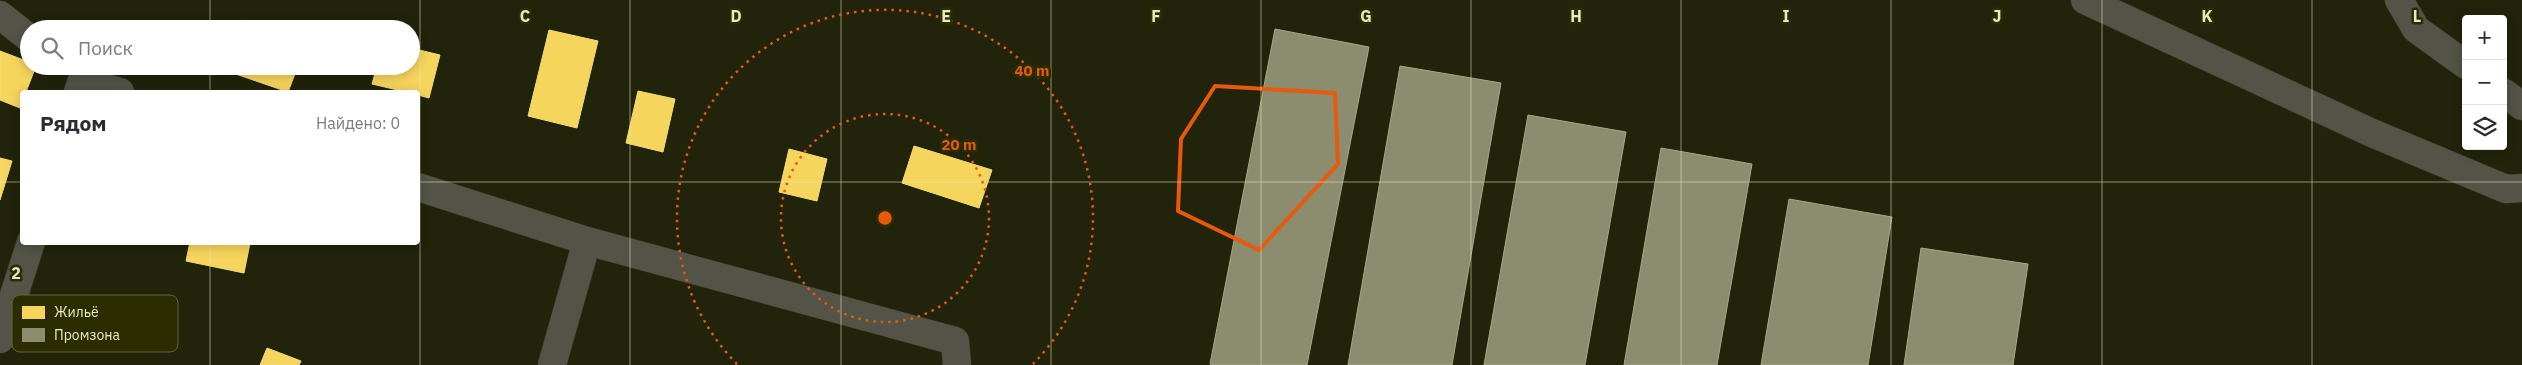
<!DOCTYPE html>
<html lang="ru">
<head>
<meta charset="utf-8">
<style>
  :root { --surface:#fff; --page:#f7f7f7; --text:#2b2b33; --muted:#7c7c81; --line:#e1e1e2 }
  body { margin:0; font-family:"IBM Plex Sans",sans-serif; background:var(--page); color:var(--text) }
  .controls { position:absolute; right:15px; top:15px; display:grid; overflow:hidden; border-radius:5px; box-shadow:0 2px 12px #0003 }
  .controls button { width:45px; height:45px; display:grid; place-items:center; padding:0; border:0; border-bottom:1px solid var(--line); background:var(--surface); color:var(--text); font:25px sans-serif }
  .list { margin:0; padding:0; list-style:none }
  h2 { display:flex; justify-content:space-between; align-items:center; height:65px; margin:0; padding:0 20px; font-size:21px }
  h2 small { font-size:16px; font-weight:400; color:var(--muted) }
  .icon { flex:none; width:28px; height:28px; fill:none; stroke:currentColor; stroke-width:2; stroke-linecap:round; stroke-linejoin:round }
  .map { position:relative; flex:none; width:2522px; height:365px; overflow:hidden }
  .search { position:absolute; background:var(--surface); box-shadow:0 2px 12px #0003; left:20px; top:20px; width:400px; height:55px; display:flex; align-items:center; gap:12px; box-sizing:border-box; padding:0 18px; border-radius:28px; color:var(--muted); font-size:19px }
  .panel { position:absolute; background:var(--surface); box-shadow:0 2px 12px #0003; left:20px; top:90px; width:400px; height:155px; border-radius:5px }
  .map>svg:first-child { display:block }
</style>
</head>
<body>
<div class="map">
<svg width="2522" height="365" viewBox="0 0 2522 365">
  <rect width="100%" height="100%" fill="#22230b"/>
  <path fill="#f6d55c" stroke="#f1dc7b" d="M245 20 270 29H242Z
    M549 30 598 41 577 128 528 116Z
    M411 48 440 55 429 98 418 95V92H406L372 84 377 66H411Z
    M0 51 29 62V66H36L26 92H22L20 108 0 100Z
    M228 66H298L288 92 227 71Z
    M638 91 675 99 663 152 626 143Z
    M914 146 992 170 979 208 902 183Z
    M789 149 827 159 817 201 779 192Z
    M0 158 12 161 0 200Z
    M190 242 250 243 244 273 186 261Z
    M267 348 301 361 299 365H260Z"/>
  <path fill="#8c8c6e" stroke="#a7a888" d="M1275 29 1369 47 1307 365H1215L1210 364Z
    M1400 66 1501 83 1452 365H1348Z
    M1528 115 1626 132 1585 365H1484Z
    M1661 148 1752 164 1717 365H1624Z
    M1789 199 1892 217 1868 365H1761Z
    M1921 248 2028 264 2013 365H1904Z"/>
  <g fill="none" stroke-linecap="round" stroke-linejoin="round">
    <defs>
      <path id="minor" d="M2085 0 2372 133 2506 189 2522 188
        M2399 0 2416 29 2466 65
        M0 15 29 38
        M78 92 82 80 120 92
        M2503 92 2522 106
        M418 187 587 241 955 341 957 365
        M0 339 31 242
        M552 365 587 241"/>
    </defs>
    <use href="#minor" stroke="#3c3d26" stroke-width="29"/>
    <use href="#minor" stroke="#535447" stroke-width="28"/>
  </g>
  <path fill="none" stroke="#e8590c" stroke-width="4" stroke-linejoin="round" d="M1215 86 1335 93 1338 164 1259 250 1178 211 1181 139Z"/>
  <path fill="none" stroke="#e6ebc3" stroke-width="1" stroke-opacity="0.55" d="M210 0V29M420 0V365M630 0V365M841 0V365M1051 0V365M1261 0V365M1471 0V365M1681 0V365M1891 0V365M2102 0V365M2312 0V365M210 66V92M0 182H22M418 182H2522M210 242V365"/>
  <g fill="none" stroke="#e8590c" stroke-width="2.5" stroke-dasharray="2.5 5">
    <circle cx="885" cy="218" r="104"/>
    <path d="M737 364A208 208 0 1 1 1033 364"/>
  </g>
  <rect x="12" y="295" width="166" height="57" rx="8" fill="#2b2d01" stroke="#63663b" stroke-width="1"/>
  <rect x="22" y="306" width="23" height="13" fill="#f6d55c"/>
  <rect x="22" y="328" width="23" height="14" fill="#8c8c6e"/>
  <g font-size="14" fill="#e6ebc3">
    <text x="54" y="317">Жильё</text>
    <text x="54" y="340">Промзона</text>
  </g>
  <g font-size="16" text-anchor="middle" font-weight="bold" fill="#e6ebc3" stroke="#2b2d01" stroke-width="5" stroke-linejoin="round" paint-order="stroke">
    <text x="525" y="22">C</text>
    <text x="736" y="22">D</text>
    <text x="946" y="22">E</text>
    <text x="1156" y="22">F</text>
    <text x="1366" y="22">G</text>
    <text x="1576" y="22">H</text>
    <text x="1786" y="22">I</text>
    <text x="1997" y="22">J</text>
    <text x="2207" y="22">K</text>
    <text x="2417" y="22">L</text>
    <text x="16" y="279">2</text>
  </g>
  <circle cx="885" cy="218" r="8" fill="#e8590c" stroke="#2b2d01" stroke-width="2.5"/>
  <g font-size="15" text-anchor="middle" font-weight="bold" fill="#e8590c" stroke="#2b2d01" stroke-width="5" stroke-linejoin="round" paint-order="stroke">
    <text x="1032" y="76">40 m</text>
    <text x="959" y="150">20 m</text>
  </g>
</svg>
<div class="controls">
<button>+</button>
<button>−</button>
<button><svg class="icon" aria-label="layers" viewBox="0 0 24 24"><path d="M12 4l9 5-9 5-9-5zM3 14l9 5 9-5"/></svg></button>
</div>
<div class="search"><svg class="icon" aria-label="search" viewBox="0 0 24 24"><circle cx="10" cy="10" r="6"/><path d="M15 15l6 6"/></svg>Поиск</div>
<section class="panel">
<h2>Рядом<small>Найдено: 0</small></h2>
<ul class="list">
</ul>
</section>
</div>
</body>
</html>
